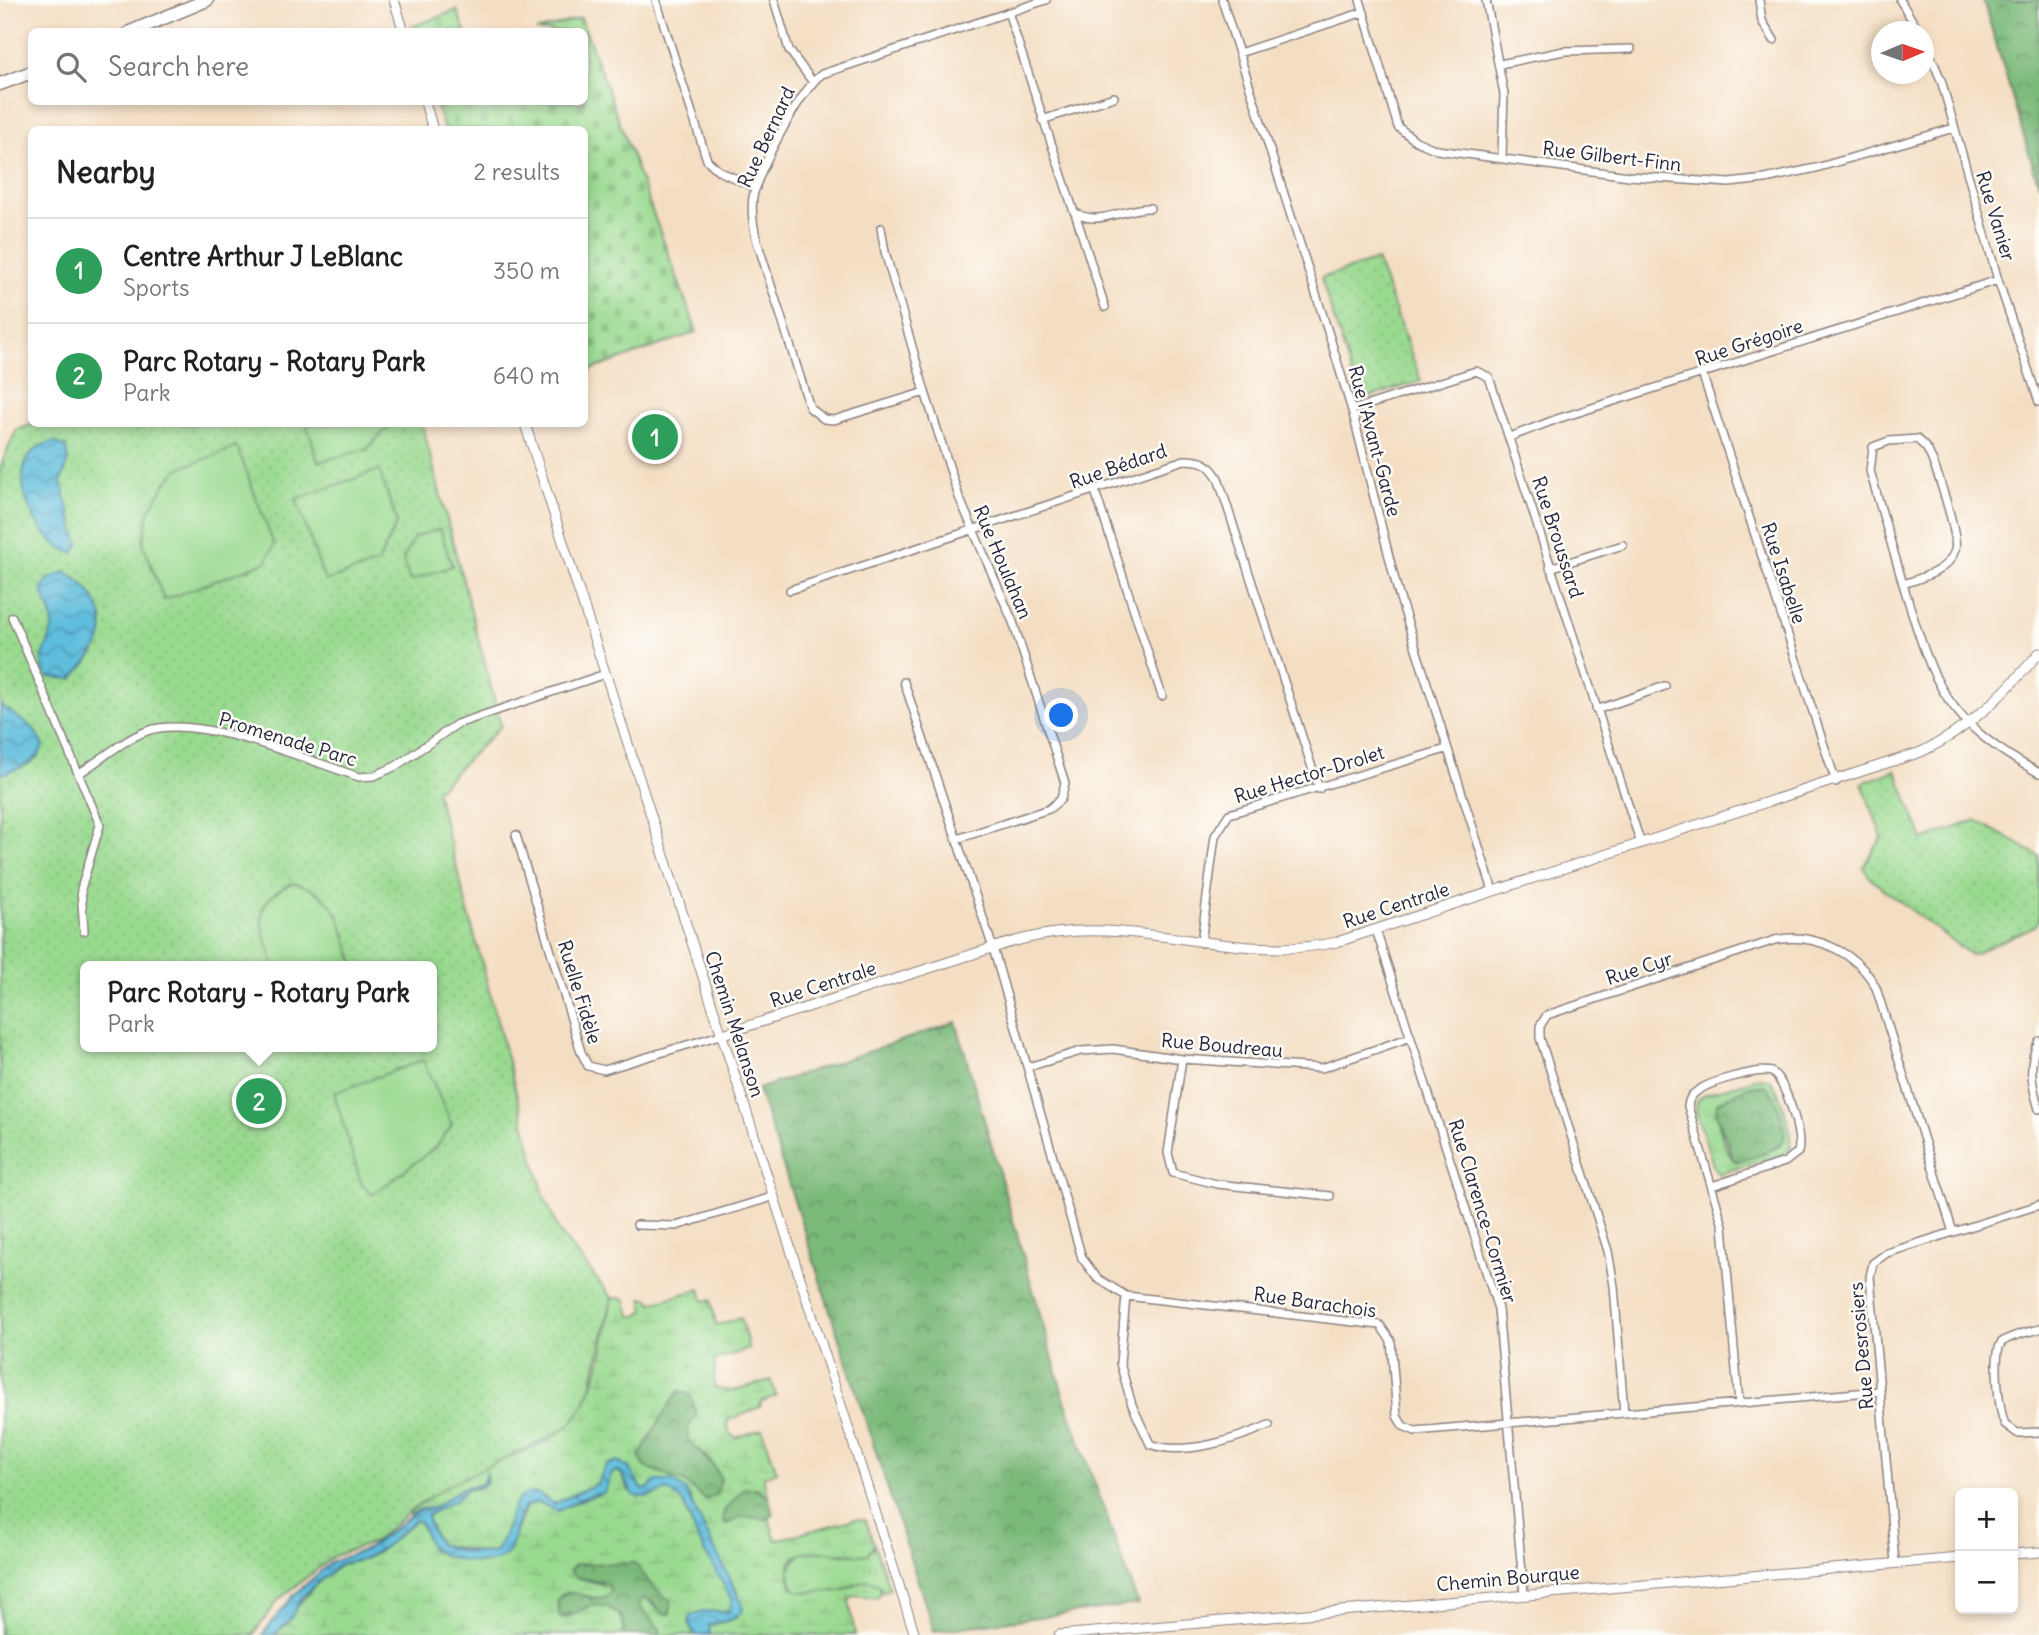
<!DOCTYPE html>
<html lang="en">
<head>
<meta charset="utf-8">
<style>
  :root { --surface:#fff; --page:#f6f6f6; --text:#202124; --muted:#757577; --line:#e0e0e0; --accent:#d93025 }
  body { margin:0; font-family:Delius,sans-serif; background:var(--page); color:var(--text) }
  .controls { position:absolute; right:21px; bottom:21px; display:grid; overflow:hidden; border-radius:10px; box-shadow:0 4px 10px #0003 }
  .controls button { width:63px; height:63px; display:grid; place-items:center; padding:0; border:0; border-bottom:2px solid var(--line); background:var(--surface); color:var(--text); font:35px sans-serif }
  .compass { position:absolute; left:1871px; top:21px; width:63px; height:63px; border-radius:50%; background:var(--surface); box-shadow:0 4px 10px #0003; rotate:88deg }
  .you { position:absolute; left:1062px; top:716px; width:24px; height:24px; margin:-18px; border:5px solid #fff; border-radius:50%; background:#1a73e8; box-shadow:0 0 0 10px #1a73e833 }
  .badge { display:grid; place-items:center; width:46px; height:46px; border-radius:50%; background:var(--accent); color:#fff; font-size:23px; font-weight:700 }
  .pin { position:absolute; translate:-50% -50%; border:4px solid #fff; box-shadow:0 2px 7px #0006 }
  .popup { position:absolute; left:80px; top:961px; width:357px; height:91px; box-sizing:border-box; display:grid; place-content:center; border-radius:10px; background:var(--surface); filter:drop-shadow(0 2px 5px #0005); font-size:23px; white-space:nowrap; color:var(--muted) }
  .popup b { font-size:26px; color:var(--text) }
  .popup::after { content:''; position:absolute; left:50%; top:100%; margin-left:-14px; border:14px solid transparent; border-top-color:var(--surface) }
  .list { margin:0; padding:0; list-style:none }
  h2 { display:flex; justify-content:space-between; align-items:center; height:91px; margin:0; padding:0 28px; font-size:30px }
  h2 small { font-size:23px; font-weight:400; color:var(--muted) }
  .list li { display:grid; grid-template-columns:46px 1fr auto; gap:21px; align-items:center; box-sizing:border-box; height:105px; padding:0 28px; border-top:2px solid var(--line) }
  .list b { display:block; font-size:26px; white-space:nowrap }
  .list p { margin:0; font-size:23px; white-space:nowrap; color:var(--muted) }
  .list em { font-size:23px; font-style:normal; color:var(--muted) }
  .icon { flex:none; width:38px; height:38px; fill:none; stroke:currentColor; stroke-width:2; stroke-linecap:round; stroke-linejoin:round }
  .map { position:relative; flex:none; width:2039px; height:1635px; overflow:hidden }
  .search { position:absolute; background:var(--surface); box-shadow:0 4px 10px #0003; left:28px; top:28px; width:560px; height:77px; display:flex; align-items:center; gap:18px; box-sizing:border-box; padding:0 24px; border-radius:10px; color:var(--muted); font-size:26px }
  .panel { position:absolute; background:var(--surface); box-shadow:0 4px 10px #0003; left:28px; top:126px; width:560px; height:301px; border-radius:10px }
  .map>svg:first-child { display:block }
</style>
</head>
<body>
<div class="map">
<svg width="2039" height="1635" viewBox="0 0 2039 1635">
  <defs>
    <pattern id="grass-tufts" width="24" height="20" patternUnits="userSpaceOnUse" patternTransform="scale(1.75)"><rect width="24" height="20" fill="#9ada90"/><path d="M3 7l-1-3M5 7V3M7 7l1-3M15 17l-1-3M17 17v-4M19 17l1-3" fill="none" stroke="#84bb7d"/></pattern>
    <pattern id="forest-crowns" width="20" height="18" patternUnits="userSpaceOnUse" patternTransform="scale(1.75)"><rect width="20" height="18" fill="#7bba7a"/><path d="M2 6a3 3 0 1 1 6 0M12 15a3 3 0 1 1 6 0" fill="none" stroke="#649765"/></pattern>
    <pattern id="wetland-marsh" width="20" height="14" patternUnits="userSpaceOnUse" patternTransform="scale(1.75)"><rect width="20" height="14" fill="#9ada90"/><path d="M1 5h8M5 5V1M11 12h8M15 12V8" fill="none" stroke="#84bb7d"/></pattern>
    <pattern id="cemetery-stones" width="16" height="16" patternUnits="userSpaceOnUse" patternTransform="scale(1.75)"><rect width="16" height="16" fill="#9ada90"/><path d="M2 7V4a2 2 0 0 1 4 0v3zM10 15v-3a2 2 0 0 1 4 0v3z" fill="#84bb7d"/></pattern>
    <pattern id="park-dots" width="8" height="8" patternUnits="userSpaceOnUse" patternTransform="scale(1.75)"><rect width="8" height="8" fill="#9ada90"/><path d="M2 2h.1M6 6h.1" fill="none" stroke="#84bb7d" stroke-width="1.8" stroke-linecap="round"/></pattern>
    <pattern id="water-waves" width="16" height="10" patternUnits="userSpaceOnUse" patternTransform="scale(1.75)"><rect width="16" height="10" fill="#5fbddd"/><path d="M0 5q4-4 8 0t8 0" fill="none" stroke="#4e99b4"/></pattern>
  </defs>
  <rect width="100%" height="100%" fill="#fdfcf7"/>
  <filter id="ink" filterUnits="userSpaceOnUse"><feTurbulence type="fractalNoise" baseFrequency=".0143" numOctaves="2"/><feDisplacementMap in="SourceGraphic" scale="14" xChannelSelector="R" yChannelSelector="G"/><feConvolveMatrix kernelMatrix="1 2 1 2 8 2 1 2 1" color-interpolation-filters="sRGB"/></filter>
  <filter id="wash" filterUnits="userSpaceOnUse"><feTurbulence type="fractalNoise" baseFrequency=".00686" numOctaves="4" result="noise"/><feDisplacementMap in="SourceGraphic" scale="28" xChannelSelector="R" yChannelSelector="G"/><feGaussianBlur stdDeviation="1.57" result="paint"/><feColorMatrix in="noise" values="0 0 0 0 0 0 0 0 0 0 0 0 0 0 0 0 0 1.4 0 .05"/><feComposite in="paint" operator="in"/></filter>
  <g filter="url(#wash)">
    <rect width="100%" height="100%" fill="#f4dec3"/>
    <path fill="url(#grass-tufts)" stroke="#5e7e66" stroke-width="2" fill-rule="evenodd" d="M1757 1078 1769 1079C1779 1088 1795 1136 1790 1149L1784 1154 1719 1174 1714 1168 1696 1112 1697 1101 1704 1095ZM1752 1085 1772 1093 1784 1128 1779 1145 1737 1162C1724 1156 1716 1117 1717 1103Z
      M874 1544 890 1589 881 1592V1588L857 1584 841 1591 799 1592 792 1587 789 1568 801 1553 824 1551 841 1555 873 1549Z"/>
    <path fill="url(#forest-crowns)" stroke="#4e6e5a" stroke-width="2" d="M1983 0H2039V186Z
      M956 1022 1064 1398 1138 1604 934 1631 758 1089Z
      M1765 1085C1775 1092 1789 1129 1783 1141 1779 1150 1743 1162 1734 1161L1716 1113 1717 1103 1746 1087Z
      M679 1391 690 1395 697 1415 687 1429C694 1457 710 1454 721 1479L717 1494 706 1500 684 1482 645 1467 639 1457 673 1396Z
      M750 1486 769 1498 773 1515 765 1521 747 1517 725 1524 722 1518C725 1507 740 1489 750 1486Z
      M624 1561 635 1563 653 1587 671 1601 670 1615 663 1614 652 1602 646 1614 660 1629 661 1635H623L625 1626 621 1615 573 1614 560 1618 557 1600C567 1587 579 1593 592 1599L602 1582 574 1577 570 1570 576 1564Z"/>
    <path fill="url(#wetland-marsh)" stroke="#5e7e66" stroke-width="2" fill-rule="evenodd" d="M700 1289 703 1301 711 1300 716 1325 741 1318 749 1349 715 1360 714 1388 732 1391 771 1380 776 1396 762 1401 760 1407 727 1421 729 1432 735 1438 762 1429 777 1472 763 1477 769 1498 757 1488H744L724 1511 723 1522 726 1524 742 1517 769 1519 776 1540 855 1519 865 1520 874 1544 868 1554C842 1560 774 1531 792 1587L800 1592 841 1591 867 1580 879 1585 881 1592 876 1598 856 1595 849 1600 855 1635H710L709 1625 736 1618 739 1595 700 1526 690 1497 653 1483 648 1489H642L628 1467 617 1461 606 1465 598 1483 554 1504 541 1495 515 1504 500 1547 490 1554 439 1544 427 1519 428 1515 457 1499 465 1490 478 1488 487 1482 486 1476 482 1484 462 1488 434 1508 420 1509 409 1515 410 1511C428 1499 445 1486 464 1475 500 1456 557 1448 580 1411 601 1379 605 1334 612 1298H625L630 1315 636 1317 645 1310 642 1298 649 1299 652 1303ZM679 1391 690 1395 697 1415 687 1429 688 1440 711 1461 721 1479 717 1494 706 1500 684 1482 645 1467 639 1457C640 1453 675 1394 679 1391Z
      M617 1471 621 1473 629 1491 668 1490 681 1498 697 1537 731 1597V1610L714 1614 707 1611 693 1631 697 1635H661L660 1629 639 1606 642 1599 646 1598 663 1614H670L671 1601 653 1587 635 1563 576 1564 570 1570 574 1577 608 1586 611 1591 606 1597C590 1601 579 1590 563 1593L557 1600 560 1617 566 1618 593 1604C611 1606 627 1614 623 1635H274C297 1611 311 1582 341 1565 347 1561 355 1562 362 1560 382 1553 399 1534 414 1521H419L443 1555 473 1561 508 1552 526 1506 538 1502C566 1518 570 1499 599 1495L612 1473Z"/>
    <path fill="url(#cemetery-stones)" stroke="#5e7e66" stroke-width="2" d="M457 10 465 31H413L411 27Z
      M581 18 697 332 585 372 584 130 444 129 435 102H584V32L536 31Z"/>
    <path fill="url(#park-dots)" stroke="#5e7e66" stroke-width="2" fill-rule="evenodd" d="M1377 260 1421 381 1360 400 1321 278Z
      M34 424H422L501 726 436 791 543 1193 559 1232 612 1298 592 1383 586 1402 572 1423 548 1438 448 1485 410 1511 374 1542 334 1556 279 1599 253 1635H0V468L16 430ZM86 966H432V1047H86Z
      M1896 770 1923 840 1976 820 2039 856V921L2035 926 1971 955 1873 881 1863 868 1882 837 1862 783Z"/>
    <path fill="#9ada90" stroke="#5e7e66" stroke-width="2" d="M307 424H391L367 449 318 462Z
      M237 447 274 545 266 562 164 600 143 543 149 511 167 481 178 469Z
      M379 470 397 522 378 563 325 581 296 499Z
      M440 529 452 566 410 581 403 560 414 537Z
      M293 883C339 893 342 927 355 966H275C262 927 246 904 293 883Z
      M423 1060 452 1125 437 1146 372 1195 361 1183 334 1093Z"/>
    <path fill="url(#water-waves)" stroke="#40708c" stroke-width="2" d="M55 442 67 448 68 461 61 482 79 545 73 553C37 544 1 470 39 447 43 444 50 443 55 442Z
      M64 572C90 583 111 615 99 644 94 656 81 668 73 679L48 677C34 658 50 648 52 628 54 615 46 600 41 589L49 579Z
      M0 705 33 728 43 744C39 765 18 769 0 774Z
      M617 1461 628 1467 642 1489H648L656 1481H673L685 1490 743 1605 742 1612 731 1620 709 1625 710 1635H697C691 1630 687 1623 691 1615L703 1611 729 1612 732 1600 697 1537 683 1502 668 1490 647 1497 634 1496 621 1473 617 1471 612 1473 604 1493 583 1498 558 1511 538 1502 526 1506C516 1517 516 1533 511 1546 500 1575 451 1559 432 1550L419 1521H414L386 1546 362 1560 343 1563 321 1580 302 1597 290 1620 274 1635H262L293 1596 331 1562 367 1549 420 1509 434 1508 462 1488 482 1484 487 1472 485 1485 465 1490 457 1499 428 1515V1522L439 1544 462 1551 493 1553C512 1537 505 1490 537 1493L554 1504 598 1483 606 1465Z"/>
  </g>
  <g filter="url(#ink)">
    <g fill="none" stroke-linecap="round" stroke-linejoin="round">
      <defs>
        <path id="minor" d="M656 0 707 160 719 171 756 188
          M774 0 789 50 812 81
          M1222 0 1331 341 1353 414 1398 592 1493 891
          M1360 0 1398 127 1416 141 1437 150 1629 176 1729 183 1765 179 1816 168 1954 128
          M1486 0 1504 94 1502 158
          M1759 0 1762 21 1774 40
          M1900 0 1919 32
          M1008 12 1074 212C1098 228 1125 207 1150 208
          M1924 40 1941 80 1998 280 2039 402
          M1239 53 1364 12
          M1500 64 1564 51 1631 49
          M1042 120 1114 97
          M1075 213 1105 307
          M881 228 885 252 925 392 959 497 1013 622 1065 783 1061 799 1049 809 957 839
          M1702 373 1836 782
          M925 392 834 420 824 419 810 408 757 241C753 226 751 212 753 197 758 171 801 89 822 74L1046 0
          M1352 410 1476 371 1489 377 1641 844
          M1510 437 1557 419 1998 280
          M1095 491 1162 696
          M1550 568 1623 545
          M1903 584C1921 578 1949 571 1955 550 1959 534 1936 467 1928 451 1926 447 1921 443 1917 439L1889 441 1873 447 1870 471 1903 584C1934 685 1943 720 2039 773
          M790 590 1184 460C1202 460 1209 463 1218 478L1319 789
          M12 617 100 825 81 889 84 931
          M904 682 993 948 1082 1258 1097 1278 1126 1296 1380 1325 1391 1341 1397 1416 1403 1426 1415 1431 1880 1391
          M1596 710 1665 686
          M78 774C99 761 123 740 147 731 198 713 307 760 359 777L374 776 396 766 457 724 605 674
          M516 835 581 1052 588 1066 604 1070 720 1035
          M1376 930 1498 1309 1524 1594
          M1201 943 1215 836 1229 814 1446 749
          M2039 1041C2027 1063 2032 1086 2039 1109
          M1182 1059 1168 1153 1173 1173 1217 1184 1330 1196
          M1028 1067 1081 1051 1113 1049 1182 1059 1322 1068 1411 1037
          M1712 1186 1785 1162 1798 1152C1803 1135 1786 1082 1772 1072 1757 1068 1708 1082 1696 1092 1690 1096 1689 1100 1688 1106L1723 1226 1739 1403
          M637 1225 676 1226 772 1197
          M1126 1296 1120 1363 1132 1405 1150 1444C1183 1457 1237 1439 1269 1425
          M2039 1329C2028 1332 2011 1335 2002 1342 1992 1351 1999 1412 2005 1424L2017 1433 2039 1432
          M1624 1413 1614 1286 1608 1251 1540 1038V1026L1547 1015 1775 940C1813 932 1858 952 1876 988L1953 1232
          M1895 1562 1870 1277 1873 1263 1887 1253 2039 1205"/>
        <path id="tertiary" d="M394 0 404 32
          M425 102 433 130
          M525 424 915 1635
          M720 1035C791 1013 862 990 933 967 973 955 1014 938 1056 933 1149 921 1244 963 1337 942L1921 752C1970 729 2004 694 2039 653
          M2013 1554 2039 1552
          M1059 1635 1960 1558"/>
        <path id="primary" d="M130 32 207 0
          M0 84 32 72"/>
      </defs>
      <use href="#minor" stroke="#8b807f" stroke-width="10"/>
      <use href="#tertiary" stroke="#8b807f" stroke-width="11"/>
      <use href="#primary" stroke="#8b807f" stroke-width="15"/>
      <use href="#minor" stroke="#fff" stroke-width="7"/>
      <use href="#tertiary" stroke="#fff" stroke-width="9"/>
      <use href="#primary" stroke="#fff" stroke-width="12"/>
    </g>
  </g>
  <g text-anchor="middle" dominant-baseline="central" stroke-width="5" stroke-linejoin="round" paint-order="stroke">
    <g font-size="19" fill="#22223b" stroke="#fdfcf7">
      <text transform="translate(766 137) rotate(-65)">Rue Bernard</text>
      <text transform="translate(1612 156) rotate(7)">Rue Gilbert-Finn</text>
      <text transform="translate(1996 216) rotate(73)">Rue Vanier</text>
      <text transform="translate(1749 342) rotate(-18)">Rue Grégoire</text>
      <text transform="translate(1375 441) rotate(75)">Rue l'Avant-Garde</text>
      <text transform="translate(1118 466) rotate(-19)">Rue Bédard</text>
      <text transform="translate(1558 537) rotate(72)">Rue Broussard</text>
      <text transform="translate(1003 562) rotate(67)">Rue Houlahan</text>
      <text transform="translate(1784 573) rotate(72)">Rue Isabelle</text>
      <text transform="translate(288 739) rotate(17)">Promenade Parc</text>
      <text transform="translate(1309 774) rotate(-17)">Rue Hector-Drolet</text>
      <text transform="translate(1396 905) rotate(-18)">Rue Centrale</text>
      <text transform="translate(1639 968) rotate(-18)">Rue Cyr</text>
      <text transform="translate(823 984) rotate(-18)">Rue Centrale</text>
      <text transform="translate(580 992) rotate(73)">Ruelle Fidèle</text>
      <text transform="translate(735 1024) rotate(72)">Chemin Melanson</text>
      <text transform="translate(1222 1045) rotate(5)">Rue Boudreau</text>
      <text transform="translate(1483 1211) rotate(73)">Rue Clarence-Cormier</text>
      <text transform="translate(1315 1302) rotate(8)">Rue Barachois</text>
      <text transform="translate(1861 1346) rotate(-95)">Rue Desrosiers</text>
      <text transform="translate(1508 1578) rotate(-5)">Chemin Bourque</text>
    </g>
  </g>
</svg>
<div class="controls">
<button>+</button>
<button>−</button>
</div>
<svg class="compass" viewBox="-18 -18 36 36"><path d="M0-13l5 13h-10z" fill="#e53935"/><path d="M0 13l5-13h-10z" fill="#757577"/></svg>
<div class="you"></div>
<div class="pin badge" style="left:655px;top:437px;background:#2e9e5b">1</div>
<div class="pin badge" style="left:259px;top:1101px;background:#2e9e5b">2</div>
<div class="popup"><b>Parc Rotary - Rotary Park</b>Park</div>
<div class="search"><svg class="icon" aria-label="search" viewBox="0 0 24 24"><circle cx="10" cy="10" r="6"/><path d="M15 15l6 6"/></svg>Search here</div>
<section class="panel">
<h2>Nearby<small>2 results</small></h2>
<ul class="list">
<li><span class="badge" style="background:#2e9e5b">1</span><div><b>Centre Arthur J LeBlanc</b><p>Sports</p></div><em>350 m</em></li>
<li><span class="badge" style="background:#2e9e5b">2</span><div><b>Parc Rotary - Rotary Park</b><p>Park</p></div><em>640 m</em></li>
</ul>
</section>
</div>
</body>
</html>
